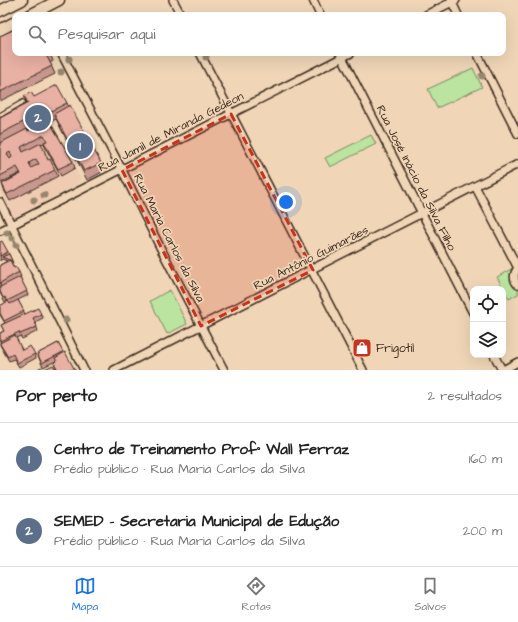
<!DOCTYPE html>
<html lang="pt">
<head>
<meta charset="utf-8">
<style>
  :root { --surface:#fff; --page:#f6f6f6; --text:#222; --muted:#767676; --line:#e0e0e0; --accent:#1a73e8 }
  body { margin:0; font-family:"Architects Daughter",sans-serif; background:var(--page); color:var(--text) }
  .controls { position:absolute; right:12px; bottom:12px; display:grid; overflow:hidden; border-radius:8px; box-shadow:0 4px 16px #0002 }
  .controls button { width:36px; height:36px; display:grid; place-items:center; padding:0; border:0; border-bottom:1px solid var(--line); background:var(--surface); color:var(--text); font:20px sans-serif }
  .you { position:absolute; left:286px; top:202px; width:14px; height:14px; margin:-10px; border:3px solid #fff; border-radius:50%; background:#1a73e8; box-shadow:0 0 0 6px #1a73e833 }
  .badge { display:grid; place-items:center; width:26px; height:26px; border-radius:50%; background:var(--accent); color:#fff; font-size:13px; font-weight:700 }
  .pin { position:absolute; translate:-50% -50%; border:2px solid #fff; box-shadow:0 1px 4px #0006 }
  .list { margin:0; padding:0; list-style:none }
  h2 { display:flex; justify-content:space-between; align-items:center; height:52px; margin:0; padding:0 16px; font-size:17px }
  h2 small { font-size:13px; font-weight:400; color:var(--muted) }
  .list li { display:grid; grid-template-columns:26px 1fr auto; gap:12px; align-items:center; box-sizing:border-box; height:72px; padding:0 16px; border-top:1px solid var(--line) }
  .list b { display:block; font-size:15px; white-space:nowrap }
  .list p { margin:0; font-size:13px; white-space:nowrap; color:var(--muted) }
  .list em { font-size:13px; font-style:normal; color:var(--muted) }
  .icon { flex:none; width:22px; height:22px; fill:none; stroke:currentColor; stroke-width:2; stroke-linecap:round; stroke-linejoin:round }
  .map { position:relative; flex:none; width:518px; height:370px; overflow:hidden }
  .search { position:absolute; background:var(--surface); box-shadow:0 4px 16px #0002; left:12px; right:12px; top:12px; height:44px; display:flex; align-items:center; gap:10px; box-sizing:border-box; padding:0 14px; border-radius:8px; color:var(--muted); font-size:15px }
  .sheet { height:196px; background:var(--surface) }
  nav { display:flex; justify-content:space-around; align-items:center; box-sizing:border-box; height:56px; border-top:1px solid var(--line); background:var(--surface); font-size:11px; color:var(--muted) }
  nav a { display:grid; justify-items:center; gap:2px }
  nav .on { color:var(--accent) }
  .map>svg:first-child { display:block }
</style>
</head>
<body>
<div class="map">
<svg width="518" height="370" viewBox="0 0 518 370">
  <rect width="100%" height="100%" fill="#f0d6b7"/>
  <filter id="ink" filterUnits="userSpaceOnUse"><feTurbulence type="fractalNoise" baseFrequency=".025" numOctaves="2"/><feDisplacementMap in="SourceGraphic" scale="8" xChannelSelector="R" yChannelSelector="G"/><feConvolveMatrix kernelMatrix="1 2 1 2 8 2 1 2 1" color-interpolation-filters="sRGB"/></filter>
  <g filter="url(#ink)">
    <path fill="#eecbb1" d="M51 122 81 180 77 183 78 185 13 218 0 191V148Z"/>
    <path fill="#bae4a0" stroke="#7a875f" d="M473 68 482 87 437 108 428 89Z
      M371 135 376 144 330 167 325 158Z
      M518 265V294L509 299 497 277Z
      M170 290 187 324 167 334 150 301Z"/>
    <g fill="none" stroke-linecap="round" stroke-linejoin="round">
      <defs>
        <path id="lane" d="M0 115 23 102"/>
        <path id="street" d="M173 0 181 15
          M313 0 320 15
          M451 0 458 15
          M426 15 456 0
          M61 53 122 170 161 249 224 370
          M200 53 363 370
          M340 53 473 313
          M477 53 518 134
          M475 186 518 268C513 274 513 280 518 285
          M0 202 84 370
          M0 231 351 53
          M494 355 502 370
          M114 370 518 164
          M503 370 518 362"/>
        <path id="secondary" d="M0 11 22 0
          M30 15 59 0
          M0 30 15 22"/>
      </defs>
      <use href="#lane" stroke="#3b2a1e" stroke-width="6"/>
      <use href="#street" stroke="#3b2a1e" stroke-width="10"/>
      <use href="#secondary" stroke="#3b2a1e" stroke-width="13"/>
      <use href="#lane" stroke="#f0d6b7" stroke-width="3.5"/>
      <use href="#street" stroke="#f0d6b7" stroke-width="7"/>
      <use href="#secondary" stroke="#f0d6b7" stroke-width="10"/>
    </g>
    <g fill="#97876e">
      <circle cx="206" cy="57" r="3.5"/>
      <circle cx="69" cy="59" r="3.5"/>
      <circle cx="61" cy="72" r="3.5"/>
      <circle cx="482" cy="76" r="3.5"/>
      <circle cx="44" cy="195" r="3.5"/>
      <circle cx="34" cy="200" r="3.5"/>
      <circle cx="7" cy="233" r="3.5"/>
      <circle cx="12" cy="238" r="3.5"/>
      <circle cx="16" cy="245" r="3.5"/>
      <circle cx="66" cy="320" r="3.5"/>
    </g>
    <path fill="#c8978d" stroke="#3b2a1e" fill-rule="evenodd" d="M0 36 50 53 53 61 50 63 55 74 0 101Z
      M24 96 67 103 68 106 101 163 104 171 87 180 56 119 50 122 73 162 75 168 61 176 46 149 44 143 41 144 48 160 55 170 58 176 10 201 4 190 2 184 20 174V173L1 183 0 181V118L27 104ZM38 124 28 131 27 130Z
      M0 242 8 252 13 263 11 262 14 268 19 272 21 277H20L28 295 18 300 25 314H41L43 318 35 322 38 331 22 339 20 336 16 338 22 350 35 354 36 358 19 367 14 359 9 361 0 345V333L4 331 1 325 5 323 0 315V306L7 302V301L5 302 0 293V265L7 261 2 259 0 261Z
      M58 343 63 353 75 370H57L54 363 56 362V361L43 367 37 354Z"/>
    <path fill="#e9b0a4" stroke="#3b2a1e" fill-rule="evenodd" d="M15 29V53H50L46 55 52 66 0 92V36Z
      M57 85 67 103 37 118 35 116 0 134V118L28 103 24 96 31 92 34 97Z
      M70 105 101 163 84 171 54 114Z
      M48 119 73 162 58 169 44 142 47 141 44 135 21 147 23 152 41 143 48 160 50 159 55 170 7 194 2 184 21 174 17 167 0 176V143L27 129 28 131ZM10 152 12 157 10 159 7 154ZM36 159 39 164 31 168 29 163Z
      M2 241 8 252 0 256V242Z
      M9 254 12 261 2 257Z
      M10 260 14 268 16 267 19 272 0 283V265Z
      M20 277 27 291 7 301 5 297 3 298 0 291V287Z
      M18 300 24 311 4 321 0 313V306L8 301 10 304Z
      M38 308 41 314 33 318 37 327 20 334 19 332 0 341V333L4 331 1 325Z
      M15 335 22 350 30 346 35 354 17 363 13 354 8 357 0 344V343Z
      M58 343 63 352 42 363 37 354Z
      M65 352 75 370H58L54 363 57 361 55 358Z
      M53 365 56 370H43Z
      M41 367 42 370H36Z"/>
  </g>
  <path fill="#c8321e" fill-opacity="0.2" stroke="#c8321e" stroke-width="3" stroke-dasharray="8 5" stroke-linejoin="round" d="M231 114 313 270 201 326 122 170Z"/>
  <defs>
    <symbol id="shop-square" viewBox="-11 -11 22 22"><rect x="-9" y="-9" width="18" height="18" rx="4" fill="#c8321e" stroke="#f0d6b7"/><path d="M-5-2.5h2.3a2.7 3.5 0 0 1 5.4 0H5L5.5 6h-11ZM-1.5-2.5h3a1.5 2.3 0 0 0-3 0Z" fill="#fff"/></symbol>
  </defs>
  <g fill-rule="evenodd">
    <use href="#shop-square" x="351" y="337" width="22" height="22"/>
  </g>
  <g text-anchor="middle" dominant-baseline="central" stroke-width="3.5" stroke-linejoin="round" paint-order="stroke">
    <g font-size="12" fill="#3b2a1e" stroke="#f0d6b7">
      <text transform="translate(171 132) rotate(-27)">Rua Jamil de Miranda Gedeon</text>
      <text transform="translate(416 178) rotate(63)">Rua José Inácio da Silva Filho</text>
      <text transform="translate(169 238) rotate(63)">Rua Maria Carlos da Silva</text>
      <text transform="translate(311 258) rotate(-27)">Rua Antônio Guimarães</text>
    </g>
    <g font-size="12" fill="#3b2a1e" stroke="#f0d6b7" text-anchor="start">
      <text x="376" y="348">Frigotil</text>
    </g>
  </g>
</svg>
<div class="controls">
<button><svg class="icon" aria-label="locate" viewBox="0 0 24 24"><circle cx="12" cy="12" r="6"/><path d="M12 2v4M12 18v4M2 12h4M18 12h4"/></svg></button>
<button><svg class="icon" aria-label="layers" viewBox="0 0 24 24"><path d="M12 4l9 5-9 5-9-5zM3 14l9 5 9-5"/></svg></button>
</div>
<div class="you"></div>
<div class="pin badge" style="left:80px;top:146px;background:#5c6f8a">1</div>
<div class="pin badge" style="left:38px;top:118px;background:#5c6f8a">2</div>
<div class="search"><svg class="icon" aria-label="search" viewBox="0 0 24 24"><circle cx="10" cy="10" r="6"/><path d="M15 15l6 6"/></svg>Pesquisar aqui</div>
</div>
<section class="sheet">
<h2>Por perto<small>2 resultados</small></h2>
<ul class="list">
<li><span class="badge" style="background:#5c6f8a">1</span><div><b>Centro de Treinamento Prof° Wall Ferraz</b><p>Prédio público · Rua Maria Carlos da Silva</p></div><em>160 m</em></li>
<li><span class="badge" style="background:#5c6f8a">2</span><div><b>SEMED - Secretaria Municipal de Edução</b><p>Prédio público · Rua Maria Carlos da Silva</p></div><em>200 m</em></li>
</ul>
</section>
<nav>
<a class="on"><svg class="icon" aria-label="map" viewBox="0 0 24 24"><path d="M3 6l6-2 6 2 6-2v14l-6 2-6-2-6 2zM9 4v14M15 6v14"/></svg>Mapa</a>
<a><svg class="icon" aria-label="directions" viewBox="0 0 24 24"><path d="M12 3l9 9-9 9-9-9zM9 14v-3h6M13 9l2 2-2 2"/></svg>Rotas</a>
<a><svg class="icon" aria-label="saved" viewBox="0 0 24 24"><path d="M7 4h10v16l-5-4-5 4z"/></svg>Salvos</a>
</nav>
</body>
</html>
